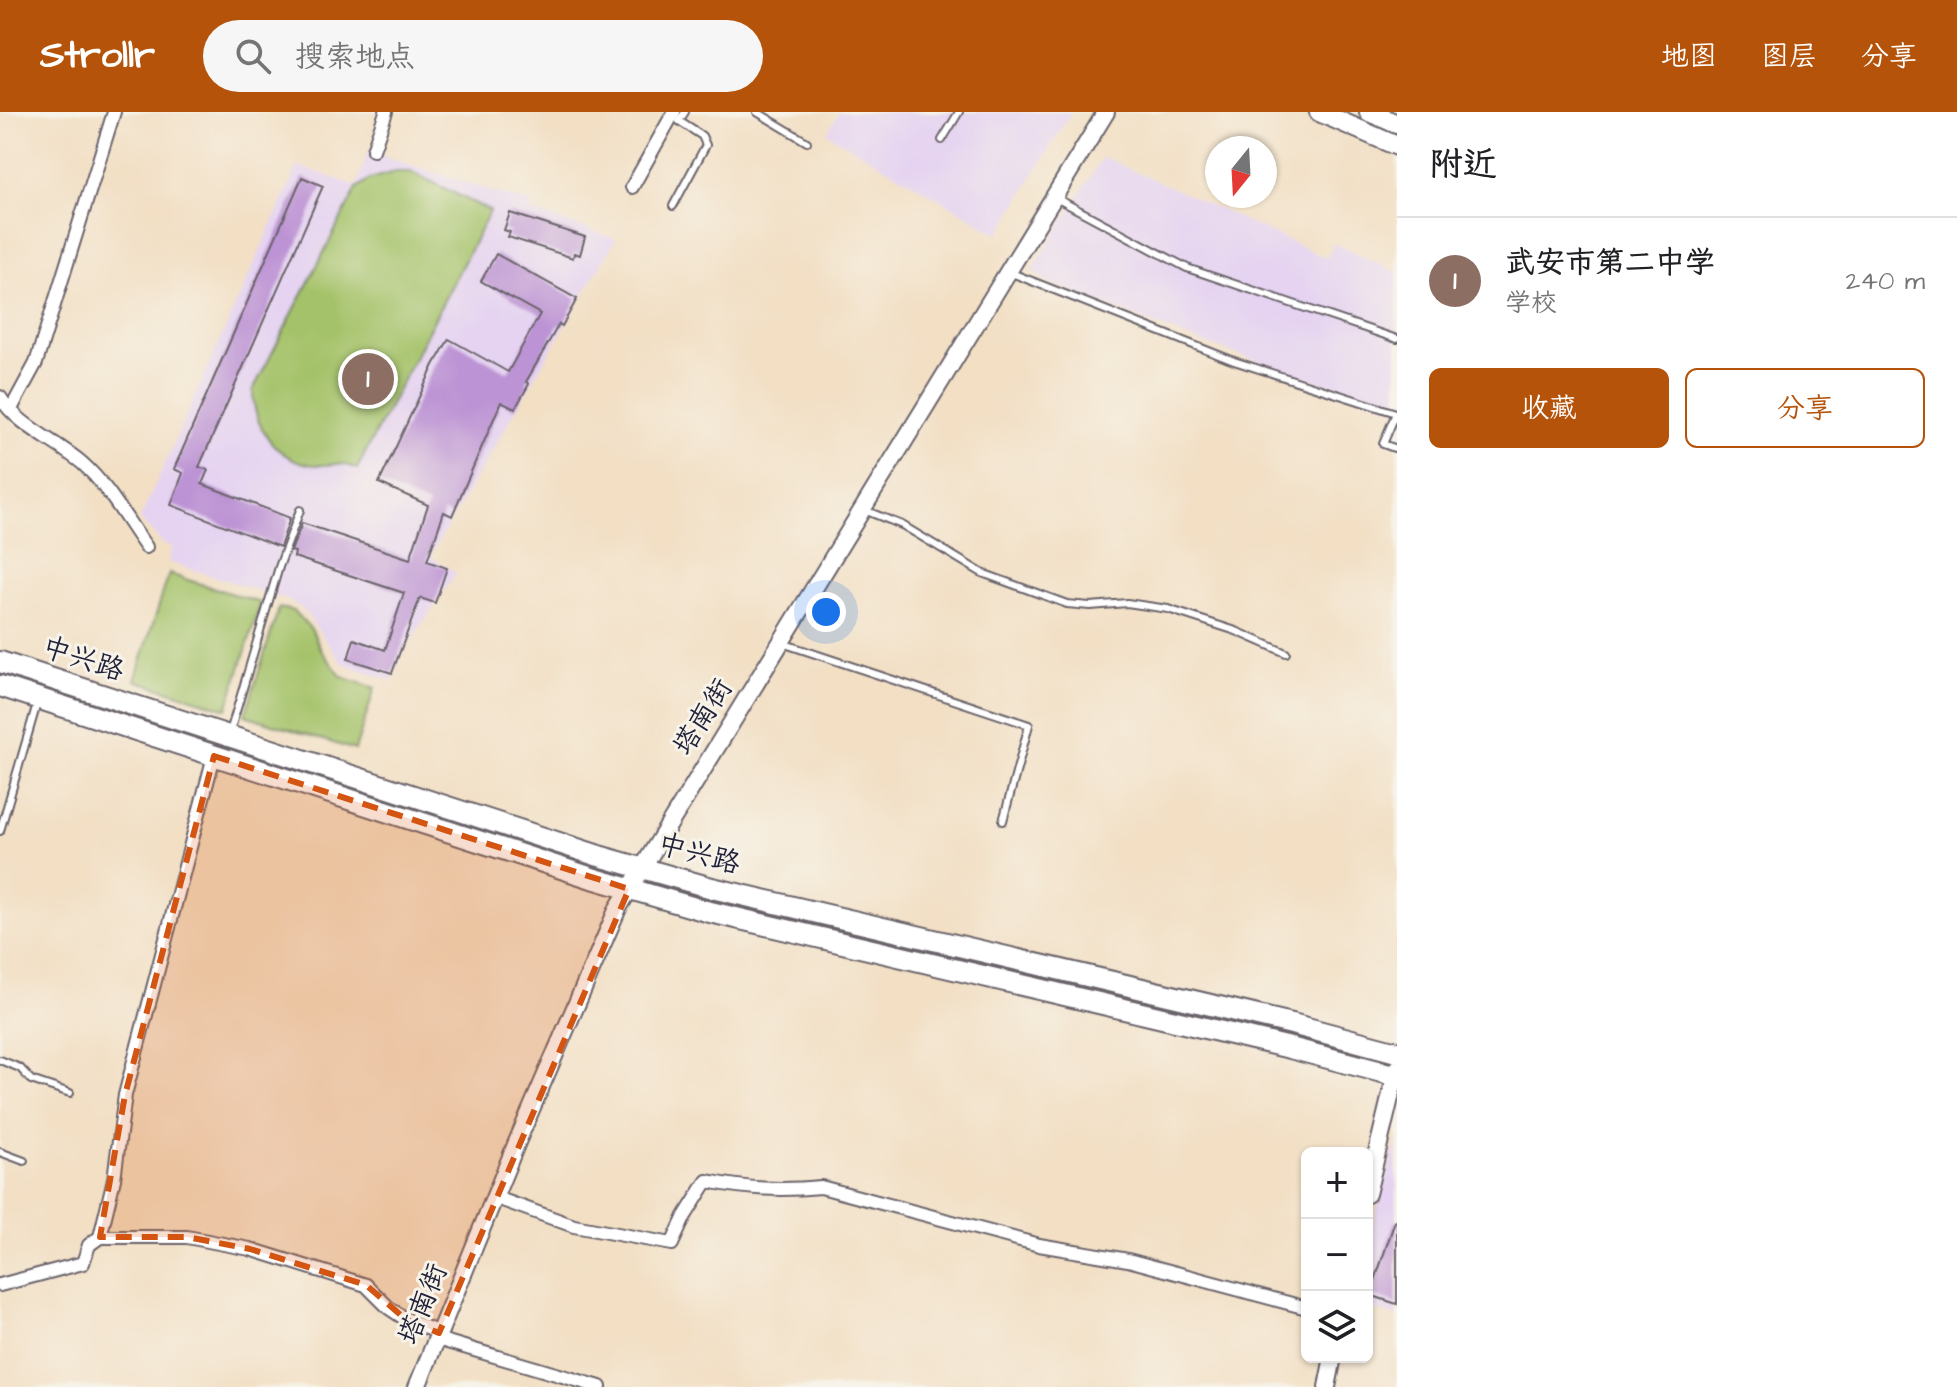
<!DOCTYPE html>
<html lang="zh">
<head>
<meta charset="utf-8">
<style>
  :root { --surface:#fff; --page:#f6f6f6; --text:#202124; --muted:#757577; --line:#e0e0e0; --accent:#b45309 }
  body { margin:0; font-family:"Architects Daughter","LXGW WenKai TC",sans-serif; background:var(--page); color:var(--text) }
  .controls { position:absolute; right:24px; bottom:24px; display:grid; overflow:hidden; border-radius:12px; box-shadow:0 2px 6px #0004 }
  .controls button { width:72px; height:72px; display:grid; place-items:center; padding:0; border:0; border-bottom:2px solid var(--line); background:var(--surface); color:var(--text); font:40px sans-serif }
  .compass { position:absolute; left:1205px; top:24px; width:72px; height:72px; border-radius:50%; background:var(--surface); box-shadow:0 2px 6px #0004; rotate:198deg }
  .you { position:absolute; left:826px; top:500px; width:28px; height:28px; margin:-20px; border:6px solid #fff; border-radius:50%; background:#1a73e8; box-shadow:0 0 0 12px #1a73e833 }
  .badge { display:grid; place-items:center; width:52px; height:52px; border-radius:50%; background:var(--accent); color:#fff; font-size:26px; font-weight:700 }
  .pin { position:absolute; translate:-50% -50%; border:4px solid #fff; box-shadow:0 2px 8px #0006 }
  .list { margin:0; padding:0; list-style:none }
  h2 { display:flex; justify-content:space-between; align-items:center; height:104px; margin:0; padding:0 32px; font-size:34px }
  h2 small { font-size:26px; font-weight:400; color:var(--muted) }
  .list li { display:grid; grid-template-columns:52px 1fr auto; gap:24px; align-items:center; box-sizing:border-box; height:128px; padding:0 32px; border-top:2px solid var(--line) }
  .list b { display:block; font-size:30px; white-space:nowrap }
  .list p { margin:0; font-size:26px; white-space:nowrap; color:var(--muted) }
  .list em { font-size:26px; font-style:normal; color:var(--muted) }
  .actions { display:flex; gap:16px; padding:24px 32px }
  .actions a { flex:1; padding:18px 0; border:2px solid var(--accent); border-radius:12px; text-align:center; font-size:28px; color:var(--accent) }
  .actions .main { background:var(--accent); color:#fff }
  .icon { flex:none; width:44px; height:44px; fill:none; stroke:currentColor; stroke-width:2; stroke-linecap:round; stroke-linejoin:round }
  .map { position:relative; flex:none; width:1397px; height:1275px; overflow:hidden }
  header { display:flex; align-items:center; gap:48px; box-sizing:border-box; height:112px; padding:0 40px; background:var(--accent); color:#fff }
  header strong { font-size:38px }
  nav { display:flex; gap:44px; margin-inline-start:auto; font-size:28px }
  .search { width:560px; height:72px; background:var(--page); display:flex; align-items:center; gap:20px; box-sizing:border-box; padding:0 28px; border-radius:44px; color:var(--muted); font-size:30px }
  main { display:flex }
  aside { flex:1; background:var(--surface) }
  .map>svg:first-child { display:block }
</style>
</head>
<body>
<header>
<strong>Strollr</strong>
<div class="search"><svg class="icon" aria-label="search" viewBox="0 0 24 24"><circle cx="10" cy="10" r="6"/><path d="M15 15l6 6"/></svg>搜索地点</div>
<nav><a>地图</a><a>图层</a><a>分享</a></nav>
</header>
<main>
<div class="map">
<svg width="1397" height="1275" viewBox="0 0 1397 1275">
  <rect width="100%" height="100%" fill="#f7f3e8"/>
  <filter id="ink" filterUnits="userSpaceOnUse"><feTurbulence type="fractalNoise" baseFrequency=".0125" numOctaves="2"/><feDisplacementMap in="SourceGraphic" scale="16" xChannelSelector="R" yChannelSelector="G"/><feConvolveMatrix kernelMatrix="1 2 1 2 8 2 1 2 1" color-interpolation-filters="sRGB"/></filter>
  <filter id="wash" filterUnits="userSpaceOnUse"><feTurbulence type="fractalNoise" baseFrequency=".006" numOctaves="4" result="noise"/><feDisplacementMap in="SourceGraphic" scale="32" xChannelSelector="R" yChannelSelector="G"/><feGaussianBlur stdDeviation="1.8" result="paint"/><feColorMatrix in="noise" values="0 0 0 0 0 0 0 0 0 0 0 0 0 0 0 0 0 1.4 0 .05"/><feComposite in="paint" operator="in"/></filter>
  <g filter="url(#wash)">
    <rect width="100%" height="100%" fill="#f2dfc4"/>
    <path fill="#e5d3f1" d="M839 0H1071L999 122 827 21Z
      M368 39 532 92 531 99 616 127 430 444 456 461 400 545 392 569 343 552 303 497 288 488 168 450 172 435 163 432 140 407 298 54 357 74Z
      M1103 45 1327 146 1334 131 1397 160V296L1192 227 1049 171 1032 158Z
      M1397 1028V1205L1367 1195V1132Z"/>
    <path fill="#a4c269" stroke="#637252" stroke-width="2" d="M395 60H412L490 99 357 357C339 348 333 354 315 353 276 349 253 315 253 278L357 76 370 67Z
      M169 462 261 491 227 597 135 568Z
      M279 496 294 499 312 518 321 538 342 565 375 576 355 638 245 603Z"/>
    <g id="blocks">
      <path fill="#bc93d4" d="M302 65 323 74 199 355 208 358 202 372 290 406 280 435 171 393 183 361 174 357Z
        M510 101 585 125 580 143 574 141 573 146 508 125 510 120 504 118Z
        M496 142 577 187 562 214 559 212 526 270 529 272 515 297 501 290 452 404 444 400 427 449 447 456 435 491 420 486 392 561 348 547 354 527 385 538 404 481 294 445 295 440 291 439 302 411 410 447 428 393 379 371 434 253 449 227 508 260 540 202 481 169Z
        M1395 1109H1397V1192L1370 1183Z"/>
    </g>
  </g>
  <g filter="url(#ink)">
    <use href="#blocks" fill-opacity="0" stroke="#6b646b" stroke-width="2"/>
    <g fill="none" stroke-linecap="round" stroke-linejoin="round">
      <defs>
        <path id="service" d="M757 0 807 30
          M942 28 959 0
          M1054 85 1187 156 1397 227
          M673 94 706 33 702 24 679 9 685 0
          M1009 160 1234 249 1396 301 1383 332 1397 337
          M864 398 902 413 982 461 1067 492 1090 494 1127 491 1168 497 1236 519 1286 541
          M782 531 1029 613 1003 709
          M230 620 279 455 300 398
          M0 719 38 588
          M0 948 20 956 31 968 70 981
          M0 1040 24 1049"/>
        <path id="minor" d="M373 38 386 0
          M632 75 674 0
          M0 285C18 314 56 329 82 351 108 374 126 407 146 435
          M11 297 36 251 114 0
          M494 1085 574 1114 672 1132 685 1104 707 1069C748 1077 779 1079 821 1075L1039 1133 1128 1148 1307 1196
          M100 1125 114 1067 125 983 214 644
          M0 1173 83 1151 89 1133 100 1125H187L250 1137 366 1173 389 1196 404 1206 439 1221
          M437 1227 600 1275"/>
        <path id="tertiary" d="M1367 1082 1397 957
          M417 1275 517 1030 618 796 1106 0
          M1327 1275 1333 1245"/>
        <path id="secondary" d="M1319 0 1397 34
          M1369 0 1397 12"/>
        <path id="primary" d="M0 550 599 744 712 776 1292 912 1397 940
          M0 574 592 766 706 799 1286 935 1397 964"/>
      </defs>
      <use href="#service" stroke="#6b646b" stroke-width="10"/>
      <use href="#minor" stroke="#6b646b" stroke-width="16"/>
      <use href="#tertiary" stroke="#6b646b" stroke-width="20"/>
      <use href="#secondary" stroke="#6b646b" stroke-width="22"/>
      <use href="#primary" stroke="#6b646b" stroke-width="24"/>
      <use href="#service" stroke="#fff" stroke-width="6"/>
      <use href="#minor" stroke="#fff" stroke-width="12"/>
      <use href="#tertiary" stroke="#fff" stroke-width="16"/>
      <use href="#secondary" stroke="#fff" stroke-width="18"/>
      <use href="#primary" stroke="#fff" stroke-width="20"/>
    </g>
  </g>
  <path fill="#d45411" fill-opacity="0.2" stroke="#d45411" stroke-width="6" stroke-dasharray="16 10" stroke-linejoin="round" d="M214 644 629 777 439 1221 404 1206 366 1173 250 1137 187 1125H100L125 983Z"/>
  <g text-anchor="middle" dominant-baseline="central" stroke-width="6" stroke-linejoin="round" paint-order="stroke">
    <g font-size="28" fill="#22223b" stroke="#f7f3e8">
      <text transform="translate(83 547) rotate(18)">中兴路</text>
      <text transform="translate(703 605) rotate(-58)">塔南街</text>
      <text transform="translate(699 742) rotate(15)">中兴路</text>
      <text transform="translate(423 1192) rotate(-68)">塔南街</text>
    </g>
  </g>
</svg>
<div class="controls">
<button>+</button>
<button>−</button>
<button><svg class="icon" aria-label="layers" viewBox="0 0 24 24"><path d="M12 4l9 5-9 5-9-5zM3 14l9 5 9-5"/></svg></button>
</div>
<svg class="compass" viewBox="-18 -18 36 36"><path d="M0-13l5 13h-10z" fill="#e53935"/><path d="M0 13l5-13h-10z" fill="#757577"/></svg>
<div class="you"></div>
<div class="pin badge" style="left:368px;top:267px;background:#8d6e63">1</div>
</div>
<aside>
<h2>附近<small></small></h2>
<ul class="list">
<li><span class="badge" style="background:#8d6e63">1</span><div><b>武安市第二中学</b><p>学校</p></div><em>240 m</em></li>
</ul>
<div class="actions"><a class="main">收藏</a><a>分享</a></div>
</aside>
</main>
</body>
</html>
